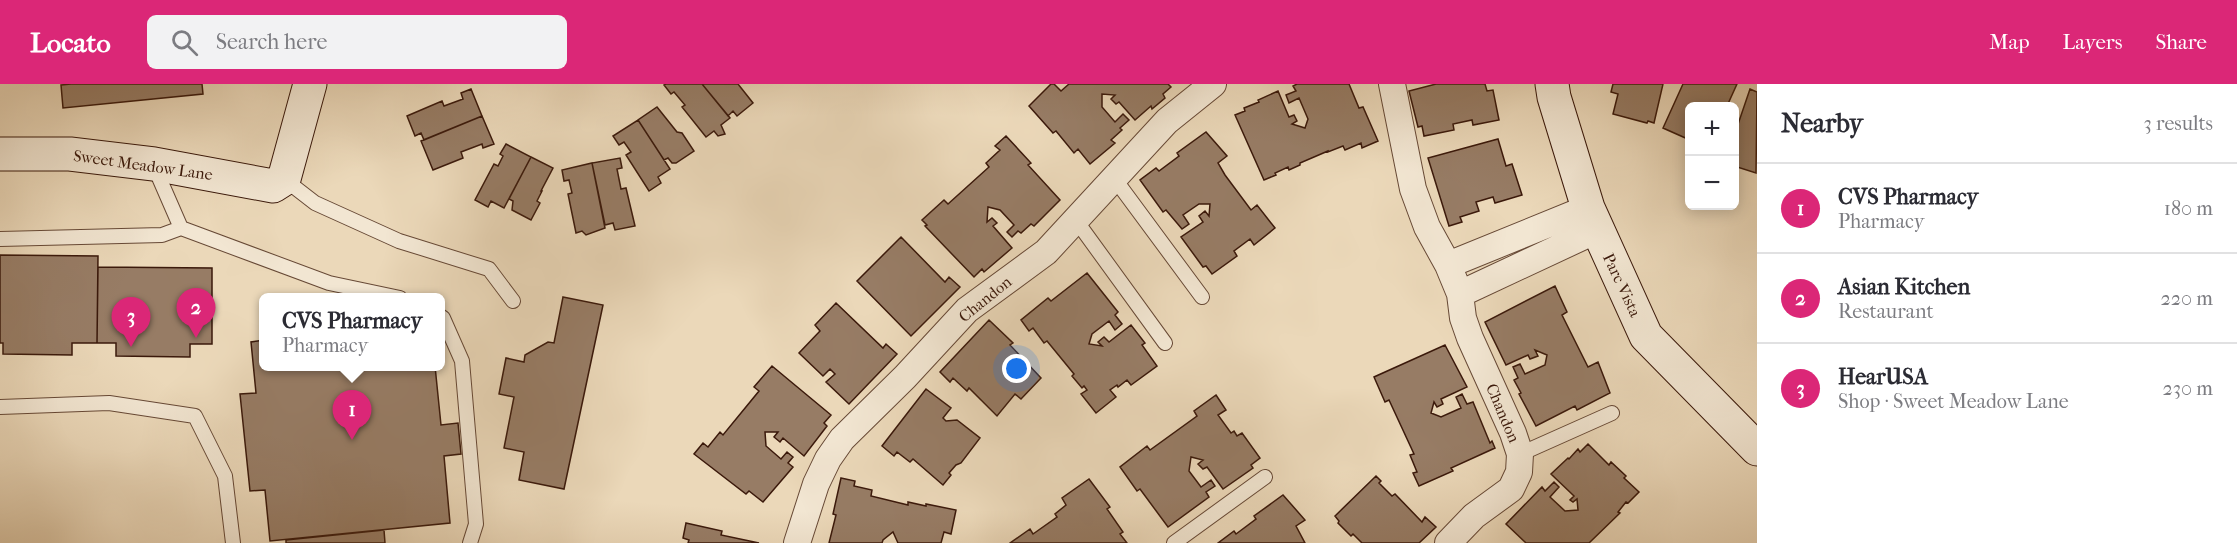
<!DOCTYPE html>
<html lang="en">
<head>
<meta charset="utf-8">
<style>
  :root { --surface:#fff; --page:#f2f2f3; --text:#2b2b33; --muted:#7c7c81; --line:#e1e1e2; --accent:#db2777 }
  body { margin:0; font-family:"IM FELL French Canon",serif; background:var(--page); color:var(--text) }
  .controls { position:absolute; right:18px; top:18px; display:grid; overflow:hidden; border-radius:9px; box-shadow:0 3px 15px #0003 }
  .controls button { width:54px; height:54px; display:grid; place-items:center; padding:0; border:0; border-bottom:2px solid var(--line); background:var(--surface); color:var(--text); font:30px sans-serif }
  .you { position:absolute; left:1017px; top:285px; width:21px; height:21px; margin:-15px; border:4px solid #fff; border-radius:50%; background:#1a73e8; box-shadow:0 0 0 9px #1a73e833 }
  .badge { display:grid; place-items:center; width:39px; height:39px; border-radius:50%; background:var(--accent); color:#fff; font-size:20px; font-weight:700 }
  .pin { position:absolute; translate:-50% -50px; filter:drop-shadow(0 2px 3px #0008) }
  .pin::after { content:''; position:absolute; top:32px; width:21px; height:18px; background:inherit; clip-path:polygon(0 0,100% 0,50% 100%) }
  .popup { position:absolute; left:259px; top:209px; width:186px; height:78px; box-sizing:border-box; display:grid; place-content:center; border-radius:9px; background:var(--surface); filter:drop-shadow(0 2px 4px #0005); font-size:20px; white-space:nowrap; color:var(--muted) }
  .popup b { font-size:22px; color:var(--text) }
  .popup::after { content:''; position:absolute; left:50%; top:100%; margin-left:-12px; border:12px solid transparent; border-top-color:var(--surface) }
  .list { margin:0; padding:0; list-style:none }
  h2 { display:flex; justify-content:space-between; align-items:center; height:78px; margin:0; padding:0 24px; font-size:26px }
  h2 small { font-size:20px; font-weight:400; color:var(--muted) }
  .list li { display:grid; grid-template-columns:39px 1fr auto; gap:18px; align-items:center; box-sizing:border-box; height:90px; padding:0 24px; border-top:2px solid var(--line) }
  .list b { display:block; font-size:22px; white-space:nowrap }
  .list p { margin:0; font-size:20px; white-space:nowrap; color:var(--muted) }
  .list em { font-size:20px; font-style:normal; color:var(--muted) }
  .icon { flex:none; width:33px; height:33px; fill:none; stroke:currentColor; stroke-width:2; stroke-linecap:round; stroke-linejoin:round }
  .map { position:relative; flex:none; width:1757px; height:459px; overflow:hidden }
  header { display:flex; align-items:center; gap:36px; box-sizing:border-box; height:84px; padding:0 30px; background:var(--accent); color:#fff }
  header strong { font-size:28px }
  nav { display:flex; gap:33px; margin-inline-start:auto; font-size:21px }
  .search { width:420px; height:54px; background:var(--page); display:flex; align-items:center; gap:15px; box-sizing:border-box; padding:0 21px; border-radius:9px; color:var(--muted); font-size:22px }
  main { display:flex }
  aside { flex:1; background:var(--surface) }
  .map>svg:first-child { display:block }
</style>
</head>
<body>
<header>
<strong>Locato</strong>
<div class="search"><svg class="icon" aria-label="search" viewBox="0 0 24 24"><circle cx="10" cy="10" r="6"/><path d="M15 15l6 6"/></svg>Search here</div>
<nav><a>Map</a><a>Layers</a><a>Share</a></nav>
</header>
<main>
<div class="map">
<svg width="1757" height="459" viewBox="0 0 1757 459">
  <rect width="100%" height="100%" fill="#ebd8b9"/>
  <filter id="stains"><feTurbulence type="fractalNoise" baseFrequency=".00333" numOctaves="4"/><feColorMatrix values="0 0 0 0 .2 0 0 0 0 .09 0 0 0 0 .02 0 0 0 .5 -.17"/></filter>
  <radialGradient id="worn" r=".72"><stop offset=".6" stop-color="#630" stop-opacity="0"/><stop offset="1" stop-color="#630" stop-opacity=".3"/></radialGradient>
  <path fill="#977c65" stroke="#3b190b" stroke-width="1.5" d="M71 0H202L203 10 63 24 61 1Z
    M666 0H702L730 34 721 41 725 50 718 52 714 47 706 53 682 23 685 21 674 8 671 10 664 1Z
    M702 0H738L753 19 737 32 733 27 728 32Z
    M1051 0H1054L1061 7 1069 0H1168L1171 3 1163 10 1165 14 1152 25 1151 22 1135 36 1119 18 1116 20 1111 15 1115 11 1102 10V23L1115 38 1123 30 1129 36 1120 44 1122 46 1111 56 1115 59 1090 80 1078 65 1074 69 1056 47 1053 49 1029 22Z
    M1297 0H1349L1359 24 1363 23 1378 57 1362 64 1361 59 1345 66 1343 62 1328 68V67L1300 79V81L1289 86 1288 83 1275 89 1276 91 1264 96 1235 31 1245 27 1244 24 1259 18 1258 16 1278 7 1289 33 1294 31 1297 37 1292 40 1305 44 1308 35 1299 14 1289 19 1286 11 1296 7 1293 2Z
    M1436 0H1485L1487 7 1493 6 1499 36 1473 41 1472 36 1453 40 1454 46 1424 52 1422 42 1418 43 1409 7Z
    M1613 0H1663L1654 39 1648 37 1647 39 1613 30 1618 10 1611 8Z
    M1683 0H1737L1727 22H1690V56L1663 44Z
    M471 5 482 32 424 56 421 49 415 52 407 32 442 17 444 22 463 15 461 9Z
    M1750 5 1757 8 1756 89 1734 82V52Z
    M657 23 677 48 682 49 694 67 676 79H672L668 74 664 76 638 36Z
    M482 32 494 60 483 64 482 60 461 68 463 74 433 86 421 57Z
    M638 36 670 85 658 93 661 99 649 107 626 71 631 68 624 58 619 61 613 52Z
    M1206 48 1227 72 1218 79 1225 91 1251 126 1257 121 1275 144 1254 161 1250 155 1234 167 1237 172 1212 190 1206 182 1203 183 1181 153 1203 138 1199 132 1205 127 1209 132 1210 120H1199L1183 131 1189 140 1182 145 1166 126 1163 128 1140 96 1156 84 1159 87 1179 72 1177 69Z
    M1006 52 1031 79 1028 81 1060 116 1034 142 1031 140 1021 149 1018 147 1012 153 1007 148 1014 141 1000 126 988 123 987 138 992 134 997 139 993 142 1012 164 984 188 982 185 974 193 925 142 927 141 922 136 944 116 948 120 989 83 986 79 1000 66 995 62Z
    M1498 55 1506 82 1512 80 1522 111 1495 119 1493 113 1476 118 1479 127 1460 133 1462 138 1449 142 1428 74Z
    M506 60 531 73 504 124 491 117 488 123 475 116 494 80 498 82 503 72 500 70Z
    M531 73 553 84 541 107H542L537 117 540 119 531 136 512 126 513 117 509 115Z
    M620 74 622 84 617 85 621 105 626 104 635 142 615 146 613 139 605 141 592 79Z
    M592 79 605 144 586 151 582 147 576 149 568 110 572 109 569 96 564 97 562 86Z
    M901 153 945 198 949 193 960 203 911 252 857 197Z
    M0 171 98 172 97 259H72V271L3 270V259H0Z
    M98 183 212 184V260H190V273L116 272V259H97Z
    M1087 189 1118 228 1115 231 1122 240 1115 246 1109 237 1092 250 1089 260 1102 262 1098 258 1104 253 1109 258 1131 241 1145 259 1142 261 1157 282 1131 301 1127 296 1118 303 1117 301 1110 306 1116 313 1096 329 1081 310 1087 306 1084 302 1082 304 1072 292 1074 290 1047 257 1044 259 1033 244 1029 247 1021 236 1048 214 1051 217Z
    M1555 202 1567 228 1562 231 1588 283 1598 278 1610 309 1577 326 1575 322 1536 342 1519 310 1521 309 1514 296 1518 294 1513 283 1520 280 1525 290 1545 281 1547 271 1535 266 1538 272 1530 275 1528 271 1506 281 1485 238Z
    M563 213 603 221 564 405 519 396 524 368 504 364 514 313 499 310 506 274 524 278 525 271 548 258 554 259Z
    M836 219 883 264 886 260 897 270 849 320 826 298 835 290 830 285 823 292 799 269 820 247 815 241Z
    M989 236 1013 259 1010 261 1041 294 1021 315 1015 310 997 332 969 304 967 307 953 294 950 298 940 288Z
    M264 256V282H435L441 341 458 339 461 370 444 372 450 439 270 457 265 406 250 407 240 310 256 309 251 258Z
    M1445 261 1467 303 1441 315 1443 320 1437 323 1434 318 1431 329 1441 333 1461 324 1456 313 1462 310 1467 320 1473 318 1490 359 1492 357 1495 364 1451 384 1453 387 1419 402 1413 389 1417 388 1410 371 1414 370 1389 316 1385 318 1374 293Z
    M772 282 831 331 824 339 827 342 804 372 783 354 780 358 774 353 778 348H765L766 362 781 375 787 368 793 373 788 379 793 383 763 418 749 407 746 410 694 370 703 359 708 363 720 348 723 351 759 307 754 303Z
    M926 305 951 324 943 334 946 337 957 336 980 354 961 379 956 381 949 389 951 391 943 401 913 375 910 378 897 368 894 372 882 362Z
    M1216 311 1226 326 1218 331 1231 349 1234 347 1237 352 1242 349 1260 374 1251 381 1253 384 1223 405 1207 383 1203 385 1198 380 1203 376 1191 373 1189 387 1201 403 1211 396 1215 402 1206 408 1209 413 1168 443 1140 405 1137 407 1120 383 1147 362 1150 366 1197 332 1194 327Z
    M1588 360 1609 381 1611 378 1626 392 1624 394 1639 408 1628 419 1626 418 1618 428 1620 429 1589 459H1526L1506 440 1542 403 1545 407 1554 398 1559 403 1550 413 1565 427 1578 426 1577 415 1573 418 1570 416 1574 412 1551 390 1568 374 1569 375 1578 365 1580 368Z
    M1376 392 1381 397 1379 399 1392 412 1395 410 1422 438 1425 433 1436 443 1419 459H1362L1353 450 1351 452 1338 439 1339 437 1335 432Z
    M841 394 855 397 854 402 872 406 871 412 908 421V418L926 422V420L956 426 951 450 944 448 941 459H898L893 448 883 456 882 459H829L836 431 833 430Z
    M1089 395 1110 423 1107 425 1123 448 1120 450 1127 459H1010L1030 445 1033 450 1057 433 1055 430 1066 421 1062 414Z
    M1283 411 1305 436 1296 442 1305 459H1218L1234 447 1236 450 1256 435 1254 432Z
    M686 439 722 447 721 451 759 459H688L689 456 683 454Z
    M384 446 385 459H286V456Z"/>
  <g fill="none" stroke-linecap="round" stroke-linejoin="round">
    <defs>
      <path id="lane" d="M154 82 181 144 329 199 400 214
        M1114 94 1202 213
        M284 95 315 119 399 157 489 185 513 217
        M1075 135 1165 259
        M0 155 162 151 181 144
        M440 232 443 234 462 277 476 440 470 459
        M0 323 109 319 195 332 225 392 233 459
        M1520 370 1612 329
        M1174 459 1265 393"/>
      <path id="street" d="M1392 0 1413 105 1427 143 1448 181 1460 210 1463 234 1470 254 1513 349 1520 370 1519 388 1511 405 1474 432 1448 459
        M1448 181 1588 124
        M1460 210 1597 146
        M797 459 816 400 828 375 842 355 905 293 967 226 1046 168 1167 37 1213 0"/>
      <path id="secondary" d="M1552 0 1554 13 1588 124 1646 252 1757 365
        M0 70H70L154 80 273 102 284 95 310 0"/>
    </defs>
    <use href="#lane" stroke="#674936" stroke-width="16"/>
    <use href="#street" stroke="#674936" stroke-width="28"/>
    <use href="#secondary" stroke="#3b190b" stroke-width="35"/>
    <use href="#lane" stroke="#f2e6d2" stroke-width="14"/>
    <use href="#street" stroke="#f2e6d2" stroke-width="26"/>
    <use href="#secondary" stroke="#f2e6d2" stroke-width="33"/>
  </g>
  <g text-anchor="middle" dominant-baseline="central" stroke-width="6" stroke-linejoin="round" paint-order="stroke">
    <g font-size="16" fill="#3b190b" stroke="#f2e6d2">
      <text transform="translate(143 81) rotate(8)">Sweet Meadow Lane</text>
      <text transform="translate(1622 201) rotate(65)">Parc Vista</text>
      <text transform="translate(985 215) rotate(-39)">Chandon</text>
      <text transform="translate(1503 329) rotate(67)">Chandon</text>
    </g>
  </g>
  <rect width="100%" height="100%" filter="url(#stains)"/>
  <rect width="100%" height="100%" fill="url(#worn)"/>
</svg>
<div class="controls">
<button>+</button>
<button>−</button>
</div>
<div class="you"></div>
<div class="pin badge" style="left:352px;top:356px">1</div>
<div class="popup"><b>CVS Pharmacy</b>Pharmacy</div>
<div class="pin badge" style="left:196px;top:254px">2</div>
<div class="pin badge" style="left:131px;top:263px">3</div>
</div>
<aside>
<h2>Nearby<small>3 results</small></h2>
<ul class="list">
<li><span class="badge">1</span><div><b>CVS Pharmacy</b><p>Pharmacy</p></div><em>180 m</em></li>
<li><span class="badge">2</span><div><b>Asian Kitchen</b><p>Restaurant</p></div><em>220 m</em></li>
<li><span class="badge">3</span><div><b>HearUSA</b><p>Shop · Sweet Meadow Lane</p></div><em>230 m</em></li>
</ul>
</aside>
</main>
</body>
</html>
